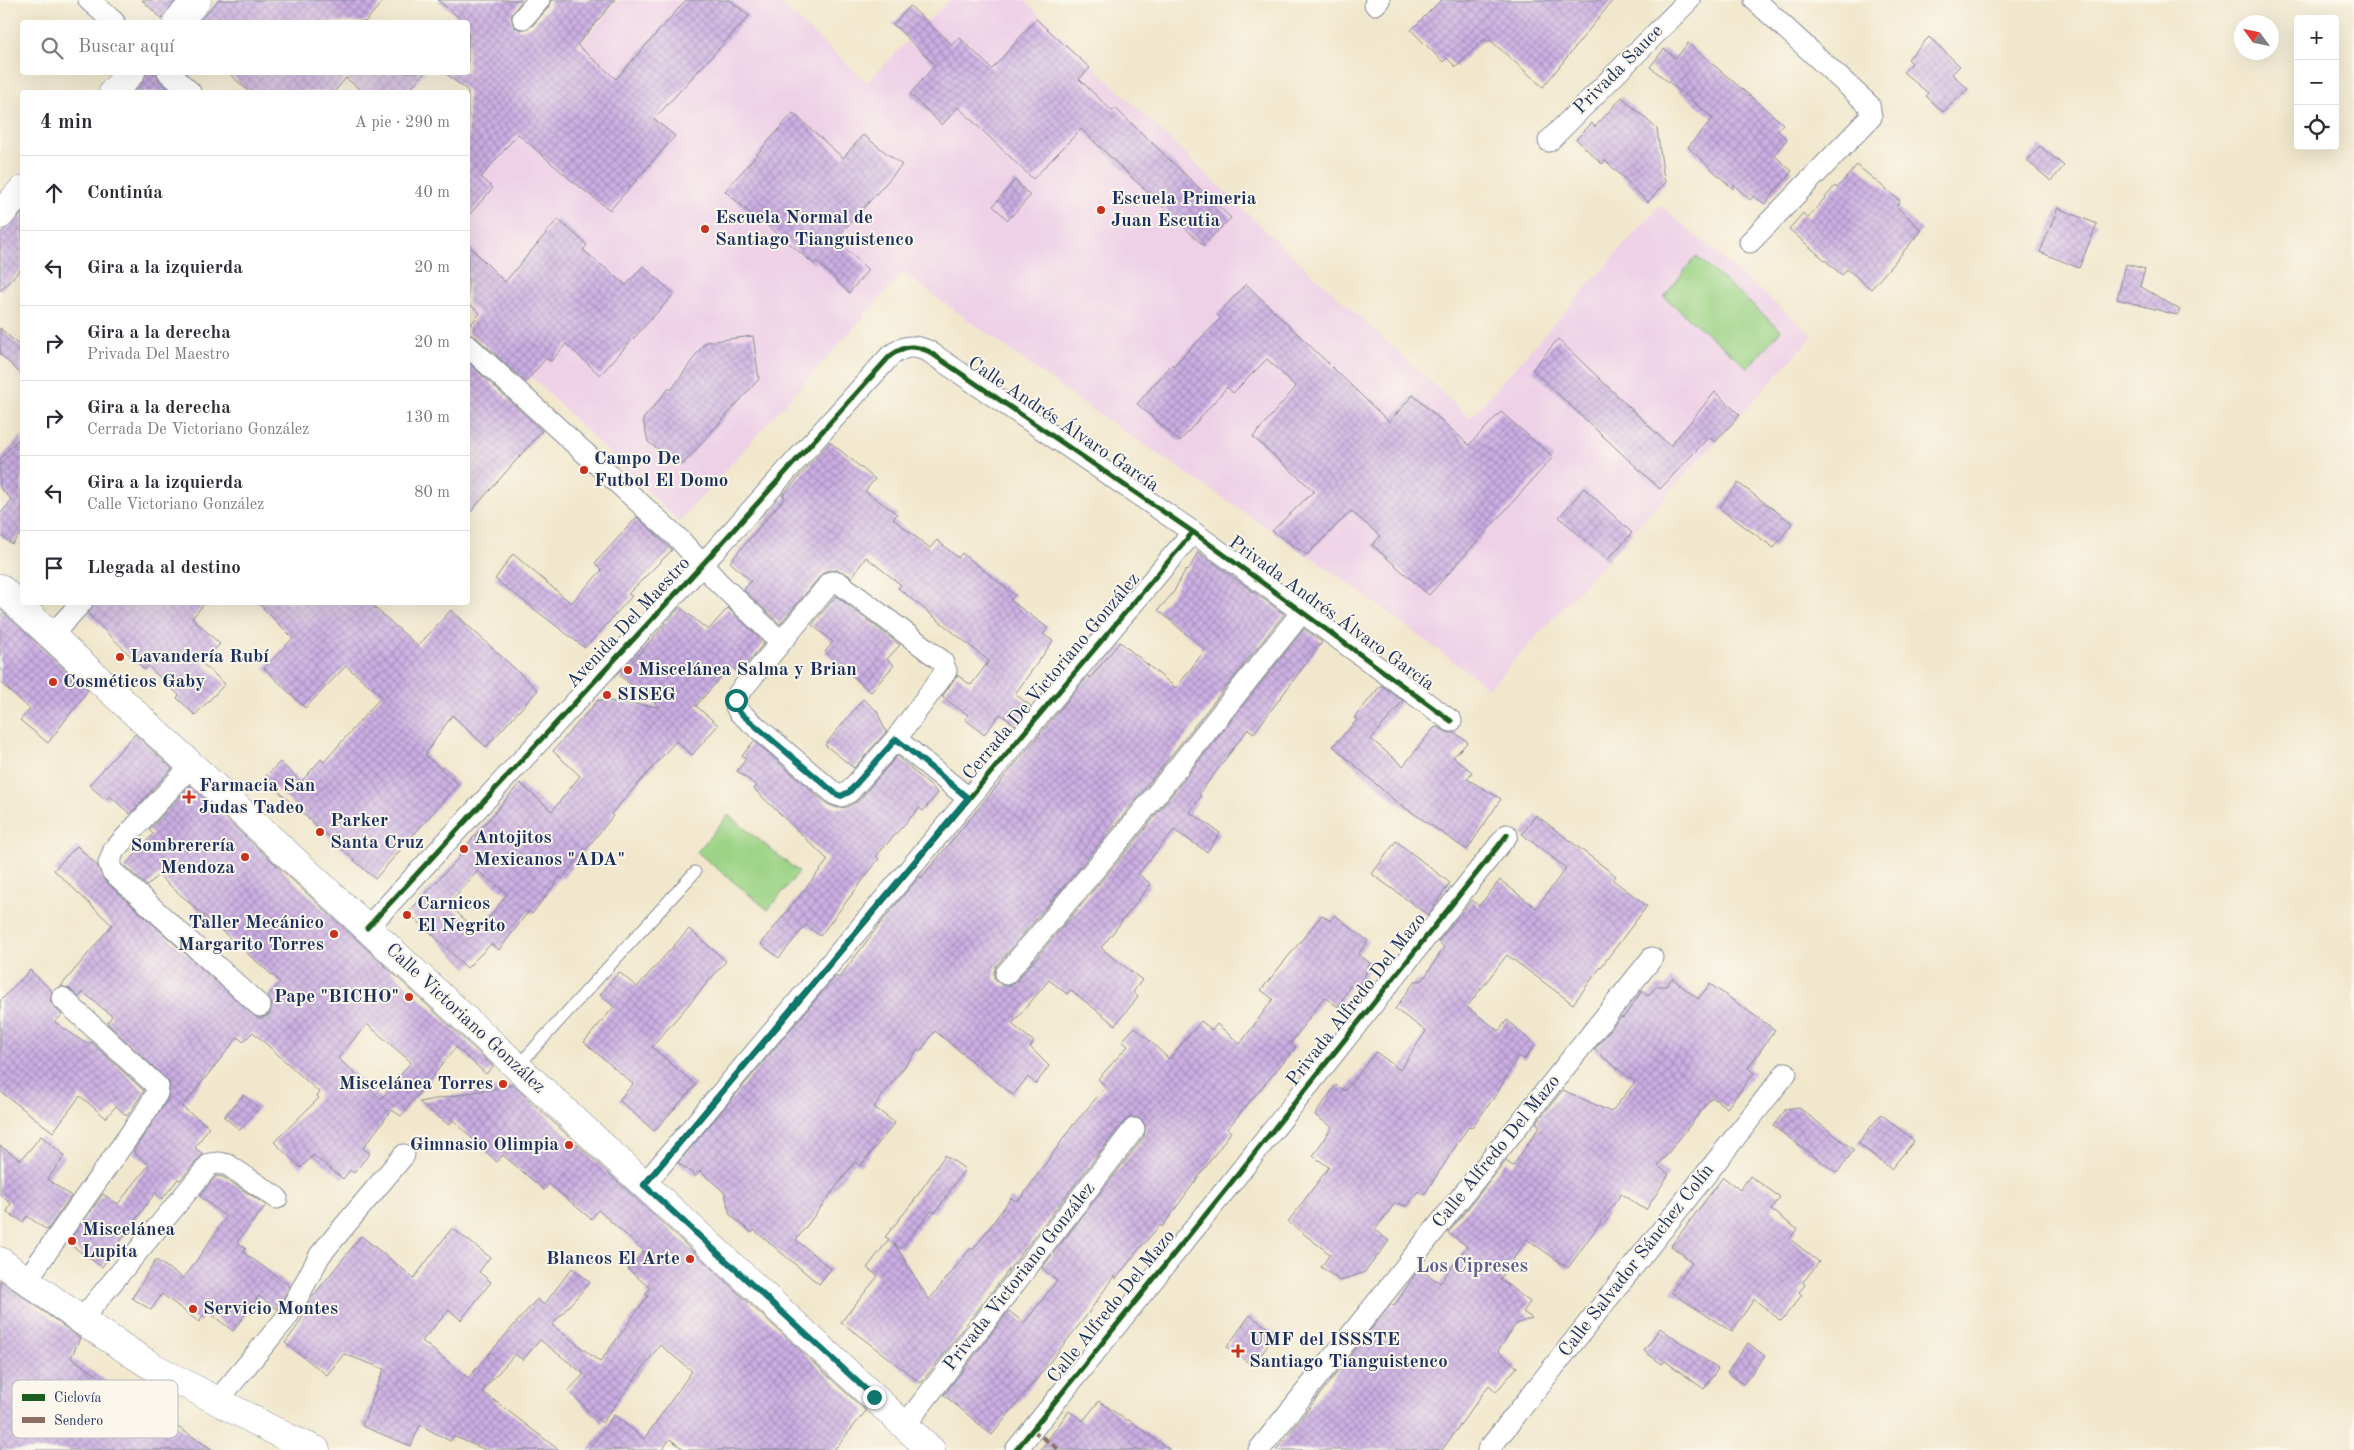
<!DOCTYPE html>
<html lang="es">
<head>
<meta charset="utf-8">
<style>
  :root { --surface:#fff; --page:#f2f2f3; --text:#2b2b33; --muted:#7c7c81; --line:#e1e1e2 }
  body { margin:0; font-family:"Old Standard TT",serif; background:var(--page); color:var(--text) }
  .controls { position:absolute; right:15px; top:15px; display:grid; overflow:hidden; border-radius:5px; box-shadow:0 5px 20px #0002 }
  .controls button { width:45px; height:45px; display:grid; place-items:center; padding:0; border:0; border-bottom:1px solid var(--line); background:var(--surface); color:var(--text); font:25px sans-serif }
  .compass { position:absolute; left:2234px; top:15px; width:45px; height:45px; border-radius:50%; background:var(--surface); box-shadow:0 5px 20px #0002; rotate:303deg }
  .stop { position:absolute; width:15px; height:15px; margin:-11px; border:4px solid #0f766e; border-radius:50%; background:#fff }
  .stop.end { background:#0f766e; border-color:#fff; box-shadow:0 1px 5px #0008 }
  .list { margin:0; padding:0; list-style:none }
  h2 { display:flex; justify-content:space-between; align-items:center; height:65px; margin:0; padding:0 20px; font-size:21px }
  h2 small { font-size:16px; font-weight:400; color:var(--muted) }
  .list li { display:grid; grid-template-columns:32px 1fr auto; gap:15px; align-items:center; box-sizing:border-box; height:75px; padding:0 20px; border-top:1px solid var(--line) }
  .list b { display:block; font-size:19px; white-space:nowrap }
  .list p { margin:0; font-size:16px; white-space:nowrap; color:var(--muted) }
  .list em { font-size:16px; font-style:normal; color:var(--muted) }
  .icon { flex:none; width:28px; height:28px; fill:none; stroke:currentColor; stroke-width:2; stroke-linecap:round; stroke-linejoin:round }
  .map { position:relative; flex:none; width:2354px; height:1450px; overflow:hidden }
  .search { position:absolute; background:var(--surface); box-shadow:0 5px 20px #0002; left:20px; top:20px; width:450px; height:55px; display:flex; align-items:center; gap:12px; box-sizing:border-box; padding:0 18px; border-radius:5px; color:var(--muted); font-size:19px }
  .panel { position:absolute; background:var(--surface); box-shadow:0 5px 20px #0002; left:20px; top:90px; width:450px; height:515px; border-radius:5px }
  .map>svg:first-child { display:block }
</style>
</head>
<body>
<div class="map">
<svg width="2354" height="1450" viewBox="0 0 2354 1450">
  <defs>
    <pattern id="building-cross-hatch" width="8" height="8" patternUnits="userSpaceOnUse" patternTransform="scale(1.25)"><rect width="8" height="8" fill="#ccafe3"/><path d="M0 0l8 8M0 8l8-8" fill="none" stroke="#a58fbb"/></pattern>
  </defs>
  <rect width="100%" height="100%" fill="#fbf7ec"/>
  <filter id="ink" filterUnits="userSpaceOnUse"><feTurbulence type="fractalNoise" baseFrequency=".02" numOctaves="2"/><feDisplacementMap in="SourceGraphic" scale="10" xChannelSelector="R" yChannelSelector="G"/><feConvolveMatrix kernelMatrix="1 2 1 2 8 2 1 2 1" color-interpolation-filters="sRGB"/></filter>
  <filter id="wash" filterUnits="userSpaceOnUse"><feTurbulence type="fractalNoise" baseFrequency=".0096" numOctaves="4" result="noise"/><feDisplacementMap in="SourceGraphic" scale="20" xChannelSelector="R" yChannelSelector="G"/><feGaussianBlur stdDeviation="1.12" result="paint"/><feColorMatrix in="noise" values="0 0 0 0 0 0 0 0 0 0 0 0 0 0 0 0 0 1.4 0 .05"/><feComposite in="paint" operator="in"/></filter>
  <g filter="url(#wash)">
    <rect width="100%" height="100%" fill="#f1e7cc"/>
    <path fill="#eed0e7" d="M619 0H776L867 82 949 0H1024L1269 234 1470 418 1660 205 1813 336 1489 688 1333 572 1097 413 903 273 679 522 468 314V174Z"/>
    <path fill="#9cd385" stroke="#5c8172" d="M1696 256 1781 330 1748 368 1664 297Z
      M728 815 799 872 768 910 697 852Z"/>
    <g id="blocks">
      <path fill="url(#building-cross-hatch)" fill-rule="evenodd" d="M142 0H176L162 19Z
        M219 0H384L365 22H198Z
        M438 0H522L511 16 514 27 521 30 532 26 548 8 551 0H615L577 45 616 79 686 0H730L749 16 654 119 675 136 610 210 572 181 518 134 481 177 493 188 468 216V91L444 72H468V22H464Z
        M1441 0H1613L1543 87 1490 40 1488 42 1484 39 1456 67 1447 58 1443 62 1411 30Z
        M910 6 952 45 959 37 992 69 1036 19 1090 68 1079 79 1112 111 1115 108 1231 218 1203 245 1081 129 1033 179 958 107 942 125 910 94 935 65 893 24Z
        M1929 37 1960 66 1952 74 1968 89 1943 112 1926 96 1928 93 1903 72 1912 63 1908 59Z
        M1688 43 1783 124 1777 130 1787 139 1774 155 1792 171 1765 204 1754 196 1750 200 1734 185 1733 189 1688 147 1713 118 1650 67 1664 49 1676 58Z
        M146 72H156L159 81 172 92H134L143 82Z
        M228 72H425L408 92H363L346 78 334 92H249Z
        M1622 97 1657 129 1664 179 1666 182 1648 202 1605 160 1602 164 1576 139 1592 123 1595 127Z
        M793 113 843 158 863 135 902 165 836 239 868 270 849 293 816 261 814 264 761 220 760 222 725 191Z
        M2040 146 2064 166 2051 181 2027 161Z
        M1857 165 1900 201 1896 206 1922 230 1871 289 1847 269 1842 275 1789 229 1803 213 1808 218 1835 186 1837 188Z
        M1015 180 1030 196 1008 220 993 206Z
        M2058 208 2097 224 2079 268 2040 252Z
        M22 213V268L0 291V234Z
        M558 219 587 245 583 250 626 285 643 266 674 294 600 375 566 344 551 361 546 358 526 382 476 337 468 334V328L480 313 468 303V245L505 282Z
        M2126 264 2145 269 2140 286 2180 310 2177 315 2117 299Z
        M1246 284 1389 422 1413 395 1469 445 1501 412 1553 457 1429 595 1372 545 1380 536 1351 511 1307 555 1272 531 1314 491 1253 437 1296 387 1267 359 1233 393 1227 387 1180 441 1137 404 1172 364 1173 366 1221 318 1217 315Z
        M0 328 22 348V375L0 354Z
        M753 336 759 379 682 465 648 442 643 419 668 389H672L703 345 706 342Z
        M1558 339 1670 446 1715 392 1740 415 1715 442 1709 437 1660 489 1532 370Z
        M468 362 542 431 468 515Z
        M22 435V532L12 544 0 535V514L12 500 0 488V459Z
        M830 442 875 479 865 491 897 514 893 519 930 548 937 540 958 558 962 553 1015 595 1010 600 1048 628 1043 634 1053 641 1015 694 1031 706 1015 725 1000 714 984 735 965 719 968 715 942 697 957 675 971 685 989 661 898 588 901 585 866 557 852 577 838 570 826 571 822 574 780 624 744 590 751 581 730 562 785 497 783 495Z
        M1738 483 1792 523 1774 548 1719 508Z
        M1584 488 1632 533 1607 560 1559 517Z
        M637 517 672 550 628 594 632 596 585 648 495 579 513 554 571 603 602 570 595 563Z
        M1198 552 1284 614 1113 828 996 966 994 972V979L1003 986H1010L1016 982 1133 844 1304 629 1322 642 1254 733 1248 729 1199 794 1201 796 1190 812 1220 833 1207 852 1174 830 1138 874 1151 884 1101 948 1142 980 1133 992 1138 997 1115 1025 1071 990 1067 994 1049 980 1012 1024 1034 1042 1030 1047 1049 1066 1036 1084 1028 1077 1013 1095 935 1031 920 1051 918 1049 874 1107 895 1123 860 1166 855 1162 796 1240 831 1269 819 1284 754 1230 752 1233 730 1215 725 1193 700 1171 696 1176 678 1163 836 976 839 978 879 925 920 876 921 878 1088 676 1090 678 1120 642 1176 688 1205 650 1158 610 1173 593 1186 569 1188 571Z
        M836 596 900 645 887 659 894 665 871 692 825 652 833 642 812 625Z
        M94 602H206L192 618 220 644 202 663 225 684 195 715 177 698 179 695 148 666 145 670 88 614Z
        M257 602H374L375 608 418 646 451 610 538 690 486 747 452 715 425 755 458 784 375 879 264 778 280 762 301 782 321 759 324 762 382 696 346 666 305 708 264 668 293 638Z
        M680 607 708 630 728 608 764 643 739 673 730 666 696 706 718 725 692 755 676 741 611 814 613 816 562 879 560 877 532 914 529 911 499 950 491 944 467 968 428 930 408 913 460 856 459 854 520 783 552 811 580 776 553 751 598 700 660 707 620 676ZM478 871 507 894 478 932 448 904Z
        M0 609 88 690 48 743 20 720 30 709 0 682Z
        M1381 685 1403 701 1371 739 1403 766 1434 728 1437 727 1449 733H1455L1468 742 1453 757 1472 772 1467 779 1501 799 1467 850 1394 800 1333 746 1357 720 1354 718Z
        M863 699 877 711 886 732 854 768 825 745Z
        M135 734 172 768 130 814 110 796 106 800 89 785Z
        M754 741 827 804 837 808 847 807 858 801 897 756 938 793 923 811 919 808 876 856 879 859 820 936 806 925 779 958 761 944 828 860 754 789 757 786 737 771 746 759 742 756Z
        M190 785 493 1066 486 1074 456 1047 401 1116 392 1110 363 1148 370 1153 354 1173 350 1170 343 1179 313 1155 301 1168 274 1142 319 1098 317 1096 320 1093 253 1032 243 1042 238 1037 182 1107 209 1127 195 1148 203 1154 180 1180 178 1179 162 1199 155 1193 102 1267 68 1243 103 1194 118 1204 149 1165 133 1152 168 1099 170 1083 107 1023 112 1016 83 992 79 997 70 989 61 986 112 925 54 870 77 846 97 865 104 880 257 1018H263L270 1014 272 1003 268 996 280 982 158 875 147 886 125 866 153 834 149 830ZM367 1024 411 1062 381 1099 338 1058Z
        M1536 815 1616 876 1613 880 1647 906 1573 1004 1507 955 1467 1007 1499 1031 1507 1020 1535 1045 1525 1059 1518 1056 1496 1095 1472 1127 1469 1126 1424 1195 1418 1191 1407 1206 1395 1203 1375 1230 1389 1241 1365 1272 1340 1281 1321 1267 1330 1254 1288 1222 1329 1167 1313 1156 1332 1127 1315 1115 1336 1085 1345 1091 1376 1052 1400 1070 1426 1031 1395 1009 1415 981 1423 980 1444 947 1438 942 1472 900 1479 906 1500 880 1536 908 1566 868 1522 834Z
        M1396 841 1450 883 1428 915 1372 874Z
        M1322 915 1330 921 1335 915 1368 941 1358 954 1370 963 1362 983 1350 986 1338 1007 1324 997 1291 1043 1296 1047 1227 1129 1231 1132 1162 1227 1160 1225 1136 1253 1116 1279 1114 1276 1087 1315 992 1435 944 1395 1009 1311 1024 1323 1057 1281 1042 1268 1144 1137 1146 1125 1141 1119 1130 1117 1124 1121 921 1383 841 1322 878 1276 867 1268 889 1239 885 1237 913 1202 945 1155 965 1169 935 1213 931 1211 901 1249 894 1243 929 1300 971 1248 973 1250 1011 1198 1016 1201 1021 1198 1073 1125 1106 1087 1098 1079 1128 1046 1122 1041 1135 1027 1169 1059 1201 1021 1212 1030 1217 1024 1240 1044 1273 999 1261 990Z
        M689 929 726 961 652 1047 696 1085 654 1131 619 1100 633 1084 584 1042 614 1007 600 995 619 972 637 987Z
        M30 970 52 991 50 1002 62 1015 55 1022 88 1045 91 1042 144 1091 127 1116 116 1106 106 1118 80 1096 53 1132 0 1091V1001Z
        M1672 978 1698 999 1710 984 1775 1030 1748 1068 1754 1073 1727 1108 1712 1097 1658 1166 1669 1174 1646 1210 1621 1194 1568 1268 1527 1239 1500 1279 1530 1302 1523 1312 1532 1318 1516 1324 1498 1351 1517 1367 1496 1392 1489 1385 1442 1450H1276L1391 1304 1394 1306 1419 1269 1440 1283 1467 1246 1448 1233 1506 1161 1513 1166 1540 1126 1536 1123 1563 1090 1611 1112 1635 1082 1594 1050 1621 1017 1623 1018 1642 991 1648 996 1657 986H1666Z
        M513 1085 866 1411 834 1450H684L670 1439 662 1450H588L614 1415 644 1439 692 1371 660 1345 602 1423 568 1391 584 1374 540 1340 523 1360 515 1354 482 1391 559 1450H486L453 1436 450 1441 420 1425 411 1446 362 1426 384 1369 344 1354 327 1375 285 1343 299 1324 310 1300 361 1236 414 1278 452 1228 490 1257 479 1272 491 1282 461 1320 449 1310 422 1341 468 1378 537 1299 544 1305 572 1268 590 1282 552 1325 600 1362 648 1296 645 1294 650 1288 628 1269 644 1251 598 1210 591 1219 549 1184 544 1190 503 1155 497 1162 453 1120 449 1125 419 1102Z
        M243 1095 259 1108 240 1130 224 1117Z
        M1798 1107 1854 1150 1837 1173 1773 1126 1786 1109Z
        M1881 1114 1914 1141 1891 1169 1858 1143Z
        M41 1136 65 1156 47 1179 71 1196 47 1230 27 1216 23 1222 7 1212 11 1203 0 1195V1146L21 1160Z
        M216 1176 223 1177 266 1205 237 1242 246 1248 243 1252 290 1286 277 1309 259 1296 233 1331 207 1311 199 1322 162 1294 151 1310 132 1298 156 1260 183 1278 190 1270 226 1217 200 1196Z
        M1750 1176 1780 1197 1771 1210 1797 1229 1790 1239 1819 1262 1803 1282 1805 1285 1799 1292 1802 1295 1781 1321 1754 1299 1732 1332 1671 1292 1692 1262 1671 1246 1723 1177 1740 1190Z
        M0 1280 80 1338 71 1358 213 1450H0Z
        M1250 1315 1276 1334 1253 1366 1227 1347Z
        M1660 1328 1718 1369 1704 1389 1665 1361 1662 1364 1644 1351Z
        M1748 1343 1765 1356 1743 1384 1727 1372Z
        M1099 1401 1126 1420H1129L1170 1450H1040L1069 1411 1083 1421Z"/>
    </g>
  </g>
  <g filter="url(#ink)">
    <use href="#blocks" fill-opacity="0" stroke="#868b95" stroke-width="1"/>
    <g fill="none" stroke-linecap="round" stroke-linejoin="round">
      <defs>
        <path id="service" d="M517 1067 695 872"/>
        <path id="minor" d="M89 0 114 22
          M1375 4 1379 0
          M523 18 539 0
          M168 72 190 92
          M1549 141 1689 0
          M1750 242 1871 117 1869 105 1755 0
          M468 346 680 540 717 581 781 642
          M831 582H838L942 661 946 671 896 739 849 792 841 796 835 794 739 712 736 706 738 694Z
          M51 636 82 602
          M896 739 968 798
          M191 766 114 850 109 863 112 871 260 1006
          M367 928 702 565 890 356C904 346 912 344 928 351L1193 532 1451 721
          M1006 974 1123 836 1302 612
          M644 1185 1193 532
          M26 1281 145 1113 157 1093 158 1087 62 998
          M81 1320 210 1164 219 1163 228 1165 277 1198
          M218 1400 287 1317 320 1255 404 1155
          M905 1425 1134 1129
          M1016 1450 1231 1183 1507 835
          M1259 1450 1652 958
          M1488 1450 1786 1073"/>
        <path id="secondary" d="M177 22 197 0
          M113 92 131 72
          M0 215 22 190
          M0 588 931 1450
          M0 1261 81 1320 153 1367 286 1437 316 1450"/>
      </defs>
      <use href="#service" stroke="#868b95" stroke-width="13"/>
      <use href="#minor" stroke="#868b95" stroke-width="23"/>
      <use href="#secondary" stroke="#868b95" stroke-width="29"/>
      <use href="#service" stroke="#fff" stroke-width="11"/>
      <use href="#minor" stroke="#fff" stroke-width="21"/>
      <use href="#secondary" stroke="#fff" stroke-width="28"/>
      <path stroke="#8d6e63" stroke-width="4" stroke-dasharray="8 4" stroke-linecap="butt" d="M1032 1430 1060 1450"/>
      <defs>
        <path id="cycleway" d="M367 928 702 565 890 356C904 346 912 344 928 351L1193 532 1451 721
          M644 1185 1193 532
          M1016 1450 1231 1183 1507 835"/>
      </defs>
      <use href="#cycleway" stroke="#fbf7ec" stroke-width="8"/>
      <use href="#cycleway" stroke="#1b5e20" stroke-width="5"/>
    </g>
  </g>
  <g fill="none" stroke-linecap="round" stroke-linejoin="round" filter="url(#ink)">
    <path stroke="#0f766e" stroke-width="6" d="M736 700 739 712 836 794 841 796 849 792 896 739 968 798 644 1185 874 1397"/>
  </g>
  <g fill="#c8321e" stroke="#fbf7ec" stroke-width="2">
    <circle cx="1101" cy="210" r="5"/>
    <circle cx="705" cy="229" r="5"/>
    <circle cx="584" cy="470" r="5"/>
    <circle cx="120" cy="657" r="5"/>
    <circle cx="628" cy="670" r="5"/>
    <circle cx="53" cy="682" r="5"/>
    <circle cx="607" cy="695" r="5"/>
    <path d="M186.5 789.5h5v5h5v5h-5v5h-5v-5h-5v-5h5z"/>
    <circle cx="320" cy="832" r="5"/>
    <circle cx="464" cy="849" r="5"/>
    <circle cx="245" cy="857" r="5"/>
    <circle cx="407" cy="915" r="5"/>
    <circle cx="334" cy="934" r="5"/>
    <circle cx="409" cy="997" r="5"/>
    <circle cx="503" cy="1084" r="5"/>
    <circle cx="569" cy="1145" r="5"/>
    <circle cx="72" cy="1241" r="5"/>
    <circle cx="690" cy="1259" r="5"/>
    <circle cx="193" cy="1309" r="5"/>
    <path d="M1235.5 1343.5h5v5h5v5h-5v5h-5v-5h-5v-5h5z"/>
  </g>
  <g text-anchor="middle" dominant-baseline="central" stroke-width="4" stroke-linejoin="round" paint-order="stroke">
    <g font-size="19" fill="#1b2f5e" stroke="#fbf7ec">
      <text transform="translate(1619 70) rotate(-45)">Privada Sauce</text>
      <text transform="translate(1063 425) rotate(34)">Calle Andrés Álvaro García</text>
      <text transform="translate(1331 614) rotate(36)">Privada Andrés Álvaro García</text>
      <text transform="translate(629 623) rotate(-47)">Avenida Del Maestro</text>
      <text transform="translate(1052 677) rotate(-50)">Cerrada De Victoriano González</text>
      <text transform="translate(1357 1000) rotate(-52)">Privada Alfredo Del Mazo</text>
      <text transform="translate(465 1019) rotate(43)">Calle Victoriano González</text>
      <text transform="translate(1497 1152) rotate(-51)">Calle Alfredo Del Mazo</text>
      <text transform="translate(1637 1261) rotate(-52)">Calle Salvador Sánchez Colín</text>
      <text transform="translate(1020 1277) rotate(-52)">Privada Victoriano González</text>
      <text transform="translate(1112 1307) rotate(-51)">Calle Alfredo Del Mazo</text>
    </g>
    <g font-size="19" font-weight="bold" fill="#1b2f5e" stroke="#fbf7ec" text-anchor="start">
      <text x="1111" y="199">Escuela Primeria<tspan x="1111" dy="22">Juan Escutia</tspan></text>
      <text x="715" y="218">Escuela Normal de<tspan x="715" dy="22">Santiago Tianguistenco</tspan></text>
      <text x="594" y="459">Campo De<tspan x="594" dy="22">Futbol El Domo</tspan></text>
      <text x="130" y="657">Lavandería Rubí</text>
      <text x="638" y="670">Miscelánea Salma y Brian</text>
      <text x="63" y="682">Cosméticos Gaby</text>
      <text x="617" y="695">SISEG</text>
      <text x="199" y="786">Farmacia San<tspan x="199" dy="22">Judas Tadeo</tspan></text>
      <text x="330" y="821">Parker<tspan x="330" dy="22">Santa Cruz</tspan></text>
      <text x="474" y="838">Antojitos<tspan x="474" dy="22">Mexicanos "ADA"</tspan></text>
      <text x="235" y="846" text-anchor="end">Sombrerería<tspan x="235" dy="22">Mendoza</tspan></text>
      <text x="417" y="904">Carnicos<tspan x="417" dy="22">El Negrito</tspan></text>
      <text x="324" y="923" text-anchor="end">Taller Mecánico<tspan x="324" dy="22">Margarito Torres</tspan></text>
      <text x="399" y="997" text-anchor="end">Pape "BICHO"</text>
      <text x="493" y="1084" text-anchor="end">Miscelánea Torres</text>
      <text x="559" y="1145" text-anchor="end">Gimnasio Olimpia</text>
      <text x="82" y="1230">Miscelánea<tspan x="82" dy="22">Lupita</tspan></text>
      <text x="680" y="1259" text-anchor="end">Blancos El Arte</text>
      <text x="203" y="1309">Servicio Montes</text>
      <text x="1249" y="1340">UMF del ISSSTE<tspan x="1249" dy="22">Santiago Tianguistenco</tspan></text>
    </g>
    <g font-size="20" font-weight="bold" fill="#595c8d" stroke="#fbf7ec">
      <text x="1472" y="1267">Los Cipreses</text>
    </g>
  </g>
  <rect x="12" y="1380" width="166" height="58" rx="8" fill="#fbf7ec" stroke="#b8bbc1" stroke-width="1"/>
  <rect x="22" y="1394" width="23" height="7" fill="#1b5e20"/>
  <rect x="22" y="1417" width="23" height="6" fill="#8d6e63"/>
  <g font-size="14" fill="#1b2f5e">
    <text x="54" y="1402">Ciclovía</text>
    <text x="54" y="1425">Sendero</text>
  </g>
</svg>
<div class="controls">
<button>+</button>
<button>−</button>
<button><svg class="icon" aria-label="locate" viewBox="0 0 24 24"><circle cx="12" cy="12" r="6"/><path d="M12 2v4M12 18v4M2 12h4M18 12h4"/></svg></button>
</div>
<svg class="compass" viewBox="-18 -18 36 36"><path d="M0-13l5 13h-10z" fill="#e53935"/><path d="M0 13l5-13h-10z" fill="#7c7c81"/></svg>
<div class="stop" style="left:736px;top:700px"></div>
<div class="stop end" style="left:874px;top:1397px"></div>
<div class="search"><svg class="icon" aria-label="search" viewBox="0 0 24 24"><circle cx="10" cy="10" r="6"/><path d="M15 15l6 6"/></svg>Buscar aquí</div>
<section class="panel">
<h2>4 min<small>A pie · 290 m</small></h2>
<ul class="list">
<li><svg class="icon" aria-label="ahead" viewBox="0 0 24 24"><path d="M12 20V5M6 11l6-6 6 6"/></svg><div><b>Continúa</b></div><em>40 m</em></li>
<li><svg class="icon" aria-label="left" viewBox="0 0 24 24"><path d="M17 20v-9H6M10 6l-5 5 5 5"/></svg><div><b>Gira a la izquierda</b></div><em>20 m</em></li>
<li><svg class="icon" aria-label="right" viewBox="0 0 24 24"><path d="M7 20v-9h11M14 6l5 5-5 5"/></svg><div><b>Gira a la derecha</b><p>Privada Del Maestro</p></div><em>20 m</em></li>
<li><svg class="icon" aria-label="right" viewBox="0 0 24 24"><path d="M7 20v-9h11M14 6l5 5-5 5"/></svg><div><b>Gira a la derecha</b><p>Cerrada De Victoriano González</p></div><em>130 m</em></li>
<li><svg class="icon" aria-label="left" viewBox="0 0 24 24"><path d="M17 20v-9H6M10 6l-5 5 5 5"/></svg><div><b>Gira a la izquierda</b><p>Calle Victoriano González</p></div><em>80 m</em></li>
<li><svg class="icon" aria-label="arrive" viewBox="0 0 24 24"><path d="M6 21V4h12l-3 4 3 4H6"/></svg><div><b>Llegada al destino</b></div></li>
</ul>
</section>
</div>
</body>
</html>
